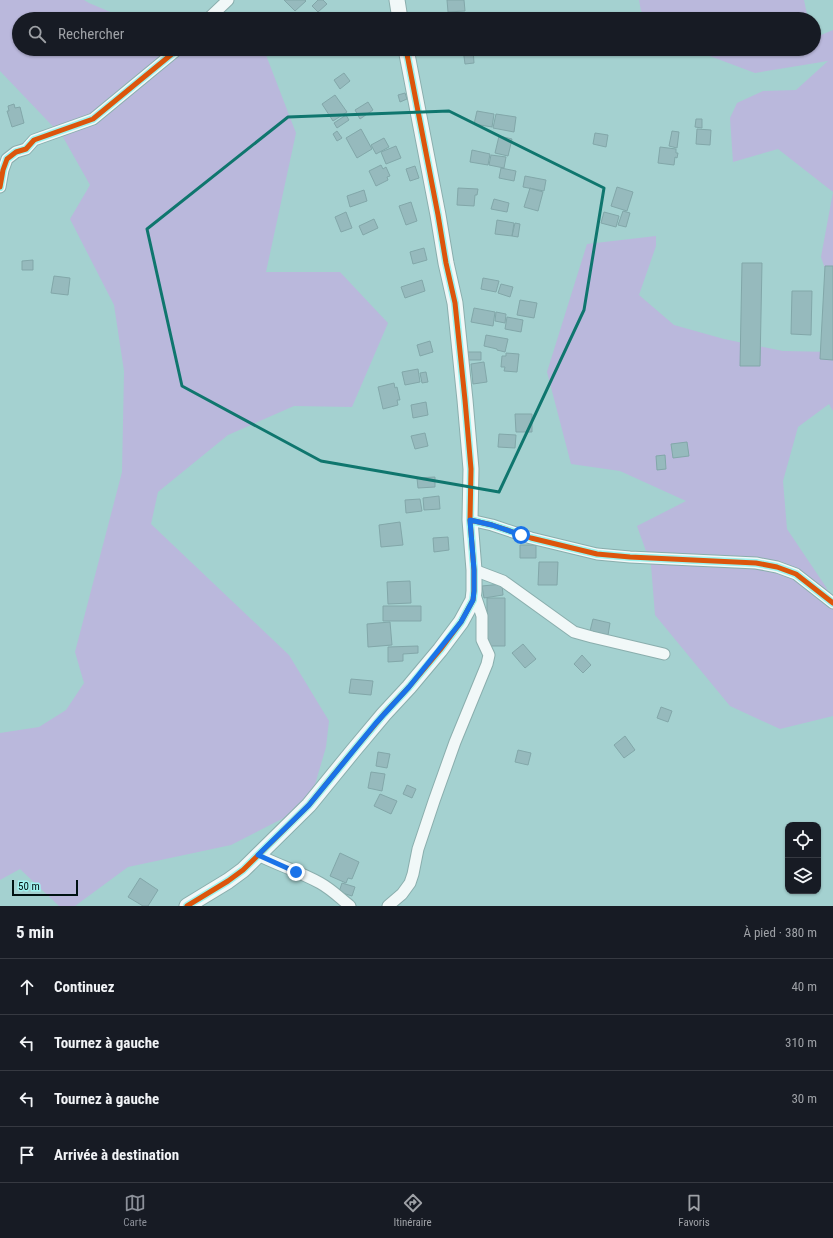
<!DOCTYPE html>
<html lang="fr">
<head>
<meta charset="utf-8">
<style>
  :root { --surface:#171b24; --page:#242831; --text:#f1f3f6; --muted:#9ea1a6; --line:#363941; --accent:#8c9099 }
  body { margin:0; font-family:"Roboto Condensed",sans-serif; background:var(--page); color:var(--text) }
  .controls { position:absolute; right:12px; bottom:12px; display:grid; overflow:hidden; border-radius:8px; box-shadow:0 1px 3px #0004 }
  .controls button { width:36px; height:36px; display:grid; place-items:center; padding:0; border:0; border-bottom:1px solid var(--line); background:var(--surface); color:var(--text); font:20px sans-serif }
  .scale { position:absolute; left:12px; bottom:10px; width:66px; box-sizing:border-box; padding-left:4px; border:2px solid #001212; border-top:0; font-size:11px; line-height:14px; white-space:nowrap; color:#001212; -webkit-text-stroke:3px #9ef3ef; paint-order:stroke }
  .stop { position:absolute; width:12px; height:12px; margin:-9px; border:3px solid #1a73e8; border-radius:50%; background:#fff }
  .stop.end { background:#1a73e8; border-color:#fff; box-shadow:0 1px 4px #0008 }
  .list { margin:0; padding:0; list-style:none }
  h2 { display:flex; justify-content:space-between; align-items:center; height:52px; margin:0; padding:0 16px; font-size:17px }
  h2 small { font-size:13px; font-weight:400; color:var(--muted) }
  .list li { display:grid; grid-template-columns:26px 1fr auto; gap:12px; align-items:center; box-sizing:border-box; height:56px; padding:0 16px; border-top:1px solid var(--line) }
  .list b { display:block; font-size:15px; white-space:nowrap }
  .list em { font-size:13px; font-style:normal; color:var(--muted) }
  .icon { flex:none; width:22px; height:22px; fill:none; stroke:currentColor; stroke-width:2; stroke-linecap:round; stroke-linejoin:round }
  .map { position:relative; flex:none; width:833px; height:906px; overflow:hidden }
  .search { position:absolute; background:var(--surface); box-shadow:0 1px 3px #0004; left:12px; right:12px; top:12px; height:44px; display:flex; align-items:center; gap:10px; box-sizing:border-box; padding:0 14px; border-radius:22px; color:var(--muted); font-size:15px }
  .sheet { height:276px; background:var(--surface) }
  nav { display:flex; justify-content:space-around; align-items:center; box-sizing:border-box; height:56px; border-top:1px solid var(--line); background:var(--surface); font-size:11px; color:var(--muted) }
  nav a { display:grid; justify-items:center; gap:2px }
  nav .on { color:var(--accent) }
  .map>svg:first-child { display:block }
</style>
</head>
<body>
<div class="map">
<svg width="833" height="906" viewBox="0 0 833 906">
  <rect width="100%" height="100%" fill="#a4d1d0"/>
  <path fill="#bab8dc" d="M0 0H84L89 3 127 19H19V49H239L266 55 296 133 266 272H340L388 323 352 407 294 406 228 435 158 492 151 524 289 655 329 721 326 747 309 805 231 845 128 867 75 906H59L20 869 0 880V733L39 727 66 710 84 683 75 652 122 472 124 371 114 305 70 219 90 185 63 137 0 71Z
    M639 0H804L808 19H651L641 11Z
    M833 30V192L778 149 733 162 730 118 737 103 763 91 796 90 828 61 755 73 691 49H814V38Z
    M833 192V292L821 257Z
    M656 236V246L639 295 674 325 724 339 783 351 833 352V411L829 404 798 427 783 481 787 529 826 587 833 604V716L780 729 730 706 655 615 651 565 637 526 686 501 620 471 571 464 547 372 587 244Z"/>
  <path fill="#96babd" stroke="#82a7a9" d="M284 0H305L306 1 295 11Z
    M318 0H323L327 4 318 12 312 6Z
    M447 0H464L465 11 448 12Z
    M463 49H473L474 63 465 64Z
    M344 73 350 81 340 89 334 80Z
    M405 93 407 99 400 102 398 95Z
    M335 95 347 112 333 121 322 104Z
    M368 102 373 110 360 119 355 110Z
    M14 104 15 108 20 107 24 123 12 127 7 111H9L8 106Z
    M477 111 494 114 492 127 474 124Z
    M496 114 516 117 514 132 493 128Z
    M346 115 349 120 337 128 334 123Z
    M696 119H702V128L695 127Z
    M361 129 372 149 357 158 346 138Z
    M697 129 711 130 710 145 696 144Z
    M337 131 342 138 337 141 333 134Z
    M672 131 679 132 677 148 669 146Z
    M595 133 608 135 606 147 593 144Z
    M499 136 512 139 508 156 495 153Z
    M384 138 389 147 376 154 371 145Z
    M396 146 401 158 386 164 381 152Z
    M660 147 676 149V153H678L677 158 675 157 674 165 658 163Z
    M472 150 490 154 488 165 470 162Z
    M491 155 506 157 504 168 489 165Z
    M381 165 383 169 386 167 390 176 387 177 388 180 376 186 369 171Z
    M415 166 419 178 410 181 406 169Z
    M501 168 516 171 514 181 499 178Z
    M525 176 546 180 544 191 523 187Z
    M617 187 633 192 627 211 611 206Z
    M458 188 478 189 477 195H475L474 206 457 205Z
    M530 188 543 192 538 211 524 207Z
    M364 190 367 201 350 207 347 196Z
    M494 199 509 203 507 212 491 209Z
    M411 202 417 221 406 225 399 206Z
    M623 211 630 213 626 227 618 225Z
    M346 212 352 228 341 232 335 217Z
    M604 212 619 216 616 227 601 223Z
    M374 219 378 228 363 235 359 226Z
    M497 220 514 223 512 236 495 234Z
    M515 223 520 224 518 237 512 236Z
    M424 248 427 260 413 264 410 252Z
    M33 260V270H22V261Z
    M742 263H762L760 366H740Z
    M825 266H833V360L820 359Z
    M54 276 70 278 68 295 51 293Z
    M483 278 499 281 496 292 481 289Z
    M422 280 425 291 405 298 401 287Z
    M501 284 513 287 510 297 498 293Z
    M792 291H812L811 335 791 334Z
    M520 300 537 303 534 318 517 315Z
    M474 308 495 312 493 326 471 322Z
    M496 312 506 314 505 323 495 321Z
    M507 317 523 320 521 332 505 329Z
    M486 335 508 339 505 352 497 350V349L484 346Z
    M430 341 433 352 420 356 417 345Z
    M467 352H481V360H467Z
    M506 353 519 354 517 372 504 371 505 367H501L502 356H506Z
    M484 362 487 382 473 384 471 364Z
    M418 369 420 382 405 385 402 372Z
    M426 372 428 382 422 383 420 373Z
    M394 383 395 388 397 387 400 400H397L398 405 383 409 378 387Z
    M426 402 428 415 413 418 411 405Z
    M515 414H532V432H516Z
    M425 433 428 446 415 449 411 436Z
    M499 434 516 435 515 448 498 447Z
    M687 442 689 456 673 458 671 444Z
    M665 455 666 469 657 470 656 456Z
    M435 477V487L418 488 417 478Z
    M439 496 440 509 424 510 423 498Z
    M420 499 422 511 406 513 405 500Z
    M400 522 403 545 381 547 379 525Z
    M448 537 449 550 434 552 433 538Z
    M520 545H536V558H520Z
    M539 562H558L557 585H538Z
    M410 581 411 603 388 604 387 582Z
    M502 584 503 595 484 598 482 586Z
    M487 598H505V646H487Z
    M383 606H421V621H383Z
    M593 619 610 623 608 635 590 631Z
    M390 622 392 645 368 647 367 624Z
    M523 644 536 659 525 668 512 653Z
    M418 646V653L403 654V661L388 662V647Z
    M582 655 591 665 583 673 574 664Z
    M351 679 373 681 371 695 349 693Z
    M661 707 672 711 668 722 657 718Z
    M625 736 635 750 624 758 614 745Z
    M518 750 531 753 528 765 515 762Z
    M378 752 390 754 387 768 376 766Z
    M371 772 385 774 382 791 368 788Z
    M407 785 416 789 412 798 403 794Z
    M380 794 397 801 391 814 374 806Z
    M340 853 359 862 352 879 348 878 346 883 330 876Z
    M140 878 158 890 148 906H143L128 897Z
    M342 883 355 887 352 896 339 892Z"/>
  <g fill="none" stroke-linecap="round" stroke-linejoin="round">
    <defs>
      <path id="street" d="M208 19 228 0
        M0 187 3 170 7 159 16 152 26 149 34 140 93 119 178 49
        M470 520 492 525 531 538 597 554 630 557 756 563 777 567 796 574 833 603
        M474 570 503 581 574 632 592 637 664 654
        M258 855C278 865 300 872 320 883 331 889 340 898 350 906
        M388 906 402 894 410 883 413 874 418 849 434 801 455 742 487 664 489 655 482 640V616L474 592"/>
      <path id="secondary" d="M397 0 400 19
        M187 906 228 881 243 870 309 805 353 751 384 714 409 687 440 650 461 622 473 600 474 591V570L470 520 471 469 465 400 455 303 446 263 438 215 406 49"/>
    </defs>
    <use href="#street" stroke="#8aaead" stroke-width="13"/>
    <use href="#secondary" stroke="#8aaead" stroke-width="17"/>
    <use href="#street" stroke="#f1f8f8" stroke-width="11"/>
    <use href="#secondary" stroke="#f1f8f8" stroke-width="15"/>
    <defs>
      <path id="cycleway" d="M0 187 3 170 7 159 16 152 26 149 34 140 93 119 178 49
        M470 520 492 525 531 538 597 554 630 557 756 563 777 567 796 574 833 603
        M187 906 228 881 243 870 309 805 353 751 384 714 409 687 440 650 461 622 473 600 474 591V570L470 520 471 469 465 400 455 303 446 263 438 215 406 49"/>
    </defs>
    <use href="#cycleway" stroke="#9ef3ef" stroke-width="8"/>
    <use href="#cycleway" stroke="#dc550c" stroke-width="5"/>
  </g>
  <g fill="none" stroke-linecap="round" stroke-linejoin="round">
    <path stroke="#1a73e8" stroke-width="5" d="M296 872 258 855 309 805 376 723 409 687 461 622 473 600 474 591V570L470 520 492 525 521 535"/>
  </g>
  <path fill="none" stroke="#0f766e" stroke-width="3" stroke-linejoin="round" d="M449 111 604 188 584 310 499 492 321 461 182 386 147 229 288 117Z"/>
</svg>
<div class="controls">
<button><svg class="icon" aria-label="locate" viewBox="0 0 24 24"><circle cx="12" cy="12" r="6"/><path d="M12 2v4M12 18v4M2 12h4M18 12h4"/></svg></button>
<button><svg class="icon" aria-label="layers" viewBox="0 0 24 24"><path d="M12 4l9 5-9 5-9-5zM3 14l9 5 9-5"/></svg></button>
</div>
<div class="scale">50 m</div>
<div class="stop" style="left:521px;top:535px"></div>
<div class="stop end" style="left:296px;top:872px"></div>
<div class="search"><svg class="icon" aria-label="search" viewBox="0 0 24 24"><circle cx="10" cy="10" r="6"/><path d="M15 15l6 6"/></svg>Rechercher</div>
</div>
<section class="sheet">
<h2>5 min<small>À pied · 380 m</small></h2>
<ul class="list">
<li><svg class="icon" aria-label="ahead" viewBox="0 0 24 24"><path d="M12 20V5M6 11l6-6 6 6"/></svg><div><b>Continuez</b></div><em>40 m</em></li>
<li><svg class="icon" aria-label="left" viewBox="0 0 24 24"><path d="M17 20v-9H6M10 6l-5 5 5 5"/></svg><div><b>Tournez à gauche</b></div><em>310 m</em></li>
<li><svg class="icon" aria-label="left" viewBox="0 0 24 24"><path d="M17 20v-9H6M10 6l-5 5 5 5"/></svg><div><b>Tournez à gauche</b></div><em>30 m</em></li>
<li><svg class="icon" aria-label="arrive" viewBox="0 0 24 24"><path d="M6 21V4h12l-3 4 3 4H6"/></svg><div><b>Arrivée à destination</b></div></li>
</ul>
</section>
<nav>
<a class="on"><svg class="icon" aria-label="map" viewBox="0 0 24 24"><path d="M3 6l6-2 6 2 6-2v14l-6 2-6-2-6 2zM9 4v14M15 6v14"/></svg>Carte</a>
<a><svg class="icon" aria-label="directions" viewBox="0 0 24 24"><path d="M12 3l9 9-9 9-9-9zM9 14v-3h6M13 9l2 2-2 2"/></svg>Itinéraire</a>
<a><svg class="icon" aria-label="saved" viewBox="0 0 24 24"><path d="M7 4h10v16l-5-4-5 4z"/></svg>Favoris</a>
</nav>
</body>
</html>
